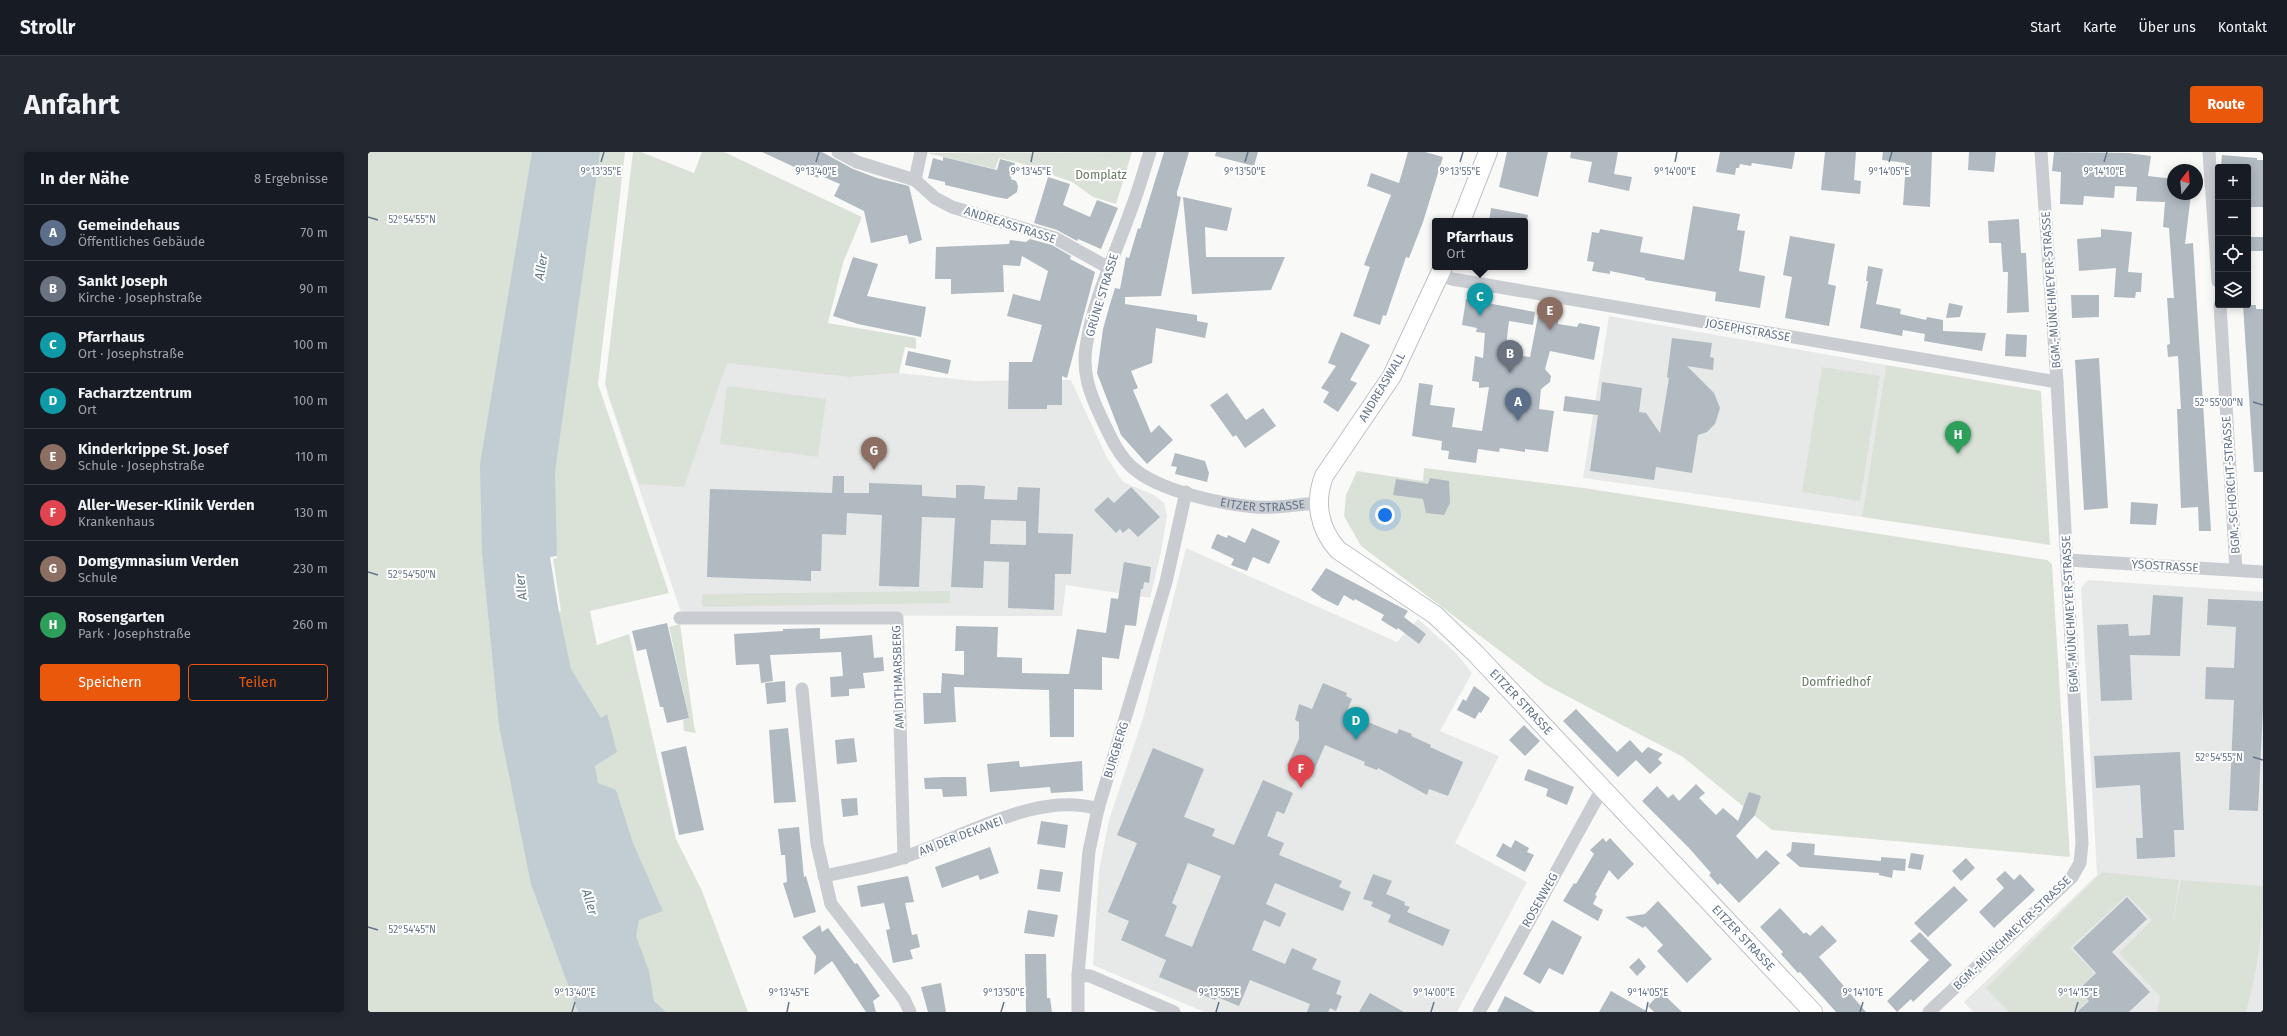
<!DOCTYPE html>
<html lang="de">
<head>
<meta charset="utf-8">
<style>
  :root { --surface:#171b24; --page:#242831; --text:#f1f3f6; --muted:#9ea1a6; --line:#363941; --accent:#ea580c }
  body { margin:0; font-family:"Fira Sans",sans-serif; background:var(--page); color:var(--text) }
  .controls { position:absolute; right:12px; top:12px; display:grid; overflow:hidden; border-radius:4px; box-shadow:0 2px 10px #0003 }
  .controls button { width:36px; height:36px; display:grid; place-items:center; padding:0; border:0; border-bottom:1px solid var(--line); background:var(--surface); color:var(--text); font:20px sans-serif }
  .compass { position:absolute; left:1799px; top:12px; width:36px; height:36px; border-radius:50%; background:var(--surface); box-shadow:0 2px 10px #0003; rotate:16deg }
  .you { position:absolute; left:1017px; top:363px; width:14px; height:14px; margin:-10px; border:3px solid #fff; border-radius:50%; background:#1a73e8; box-shadow:0 0 0 6px #1a73e833 }
  .badge { display:grid; place-items:center; width:26px; height:26px; border-radius:50%; background:var(--accent); color:#fff; font-size:13px; font-weight:700 }
  .pin { position:absolute; translate:-50% -33px; filter:drop-shadow(0 1px 2px #0008) }
  .pin::after { content:''; position:absolute; top:21px; width:14px; height:12px; background:inherit; clip-path:polygon(0 0,100% 0,50% 100%) }
  .popup { position:absolute; left:1064px; top:66px; width:96px; height:52px; box-sizing:border-box; display:grid; place-content:center; border-radius:4px; background:var(--surface); filter:drop-shadow(0 1px 3px #0005); font-size:13px; white-space:nowrap; color:var(--muted) }
  .popup b { font-size:15px; color:var(--text) }
  .popup::after { content:''; position:absolute; left:50%; top:100%; margin-left:-8px; border:8px solid transparent; border-top-color:var(--surface) }
  .list { margin:0; padding:0; list-style:none }
  h2 { display:flex; justify-content:space-between; align-items:center; height:52px; margin:0; padding:0 16px; font-size:17px }
  h2 small { font-size:13px; font-weight:400; color:var(--muted) }
  .list li { display:grid; grid-template-columns:26px 1fr auto; gap:12px; align-items:center; box-sizing:border-box; height:56px; padding:0 16px; border-top:1px solid var(--line) }
  .list b { display:block; font-size:15px; white-space:nowrap }
  .list p { margin:0; font-size:13px; white-space:nowrap; color:var(--muted) }
  .list em { font-size:13px; font-style:normal; color:var(--muted) }
  .actions { display:flex; gap:8px; padding:12px 16px }
  .actions a { flex:1; padding:9px 0; border:1px solid var(--accent); border-radius:4px; text-align:center; font-size:14px; color:var(--accent) }
  .actions .main { background:var(--accent); color:#fff }
  .icon { flex:none; width:22px; height:22px; fill:none; stroke:currentColor; stroke-width:2; stroke-linecap:round; stroke-linejoin:round }
  .map { position:relative; flex:none; width:1895px; height:860px; overflow:hidden; border-radius:4px }
  header { display:flex; align-items:center; gap:24px; box-sizing:border-box; height:56px; padding:0 20px; background:var(--surface); border-bottom:1px solid var(--line) }
  header strong { font-size:19px }
  nav { display:flex; gap:22px; margin-inline-start:auto; font-size:14px }
  .intro { display:flex; align-items:center; justify-content:space-between; box-sizing:border-box; height:96px; padding:0 24px }
  h1 { margin:0; font-size:28px }
  .button { padding:10px 18px; border-radius:4px; background:var(--accent); color:#fff; font-size:14px; font-weight:700 }
  main { display:flex; gap:24px; padding:0 24px }
  aside { flex:1; background:var(--surface); border-radius:4px; box-shadow:0 2px 10px #0003 }
  .map>svg:first-child { display:block }
</style>
</head>
<body>
<header>
<strong>Strollr</strong>
<nav><a>Start</a><a>Karte</a><a>Über uns</a><a>Kontakt</a></nav>
</header>
<div class="intro"><h1>Anfahrt</h1><a class="button">Route</a></div>
<main>
<aside>
<h2>In der Nähe<small>8 Ergebnisse</small></h2>
<ul class="list">
<li><span class="badge" style="background:#5c6f8a">A</span><div><b>Gemeindehaus</b><p>Öffentliches Gebäude</p></div><em>70 m</em></li>
<li><span class="badge" style="background:#6b7280">B</span><div><b>Sankt Joseph</b><p>Kirche · Josephstraße</p></div><em>90 m</em></li>
<li><span class="badge" style="background:#0f9aa8">C</span><div><b>Pfarrhaus</b><p>Ort · Josephstraße</p></div><em>100 m</em></li>
<li><span class="badge" style="background:#0f9aa8">D</span><div><b>Facharztzentrum</b><p>Ort</p></div><em>100 m</em></li>
<li><span class="badge" style="background:#8d6e63">E</span><div><b>Kinderkrippe St. Josef</b><p>Schule · Josephstraße</p></div><em>110 m</em></li>
<li><span class="badge" style="background:#e0444e">F</span><div><b>Aller-Weser-Klinik Verden</b><p>Krankenhaus</p></div><em>130 m</em></li>
<li><span class="badge" style="background:#8d6e63">G</span><div><b>Domgymnasium Verden</b><p>Schule</p></div><em>230 m</em></li>
<li><span class="badge" style="background:#2e9e5b">H</span><div><b>Rosengarten</b><p>Park · Josephstraße</p></div><em>260 m</em></li>
</ul>
<div class="actions"><a class="main">Speichern</a><a>Teilen</a></div>
</aside>
<div class="map">
<svg width="1895" height="860" viewBox="0 0 1895 860">
  <rect width="100%" height="100%" fill="#f9faf7"/>
  <path fill="#e7e9e8" d="M326 153 481 225 531 221 607 229 703 228 739 306 755 330 786 343 796 351 799 364 793 400 782 446 698 433 694 464 314 463 239 241Z
    M1241 164 1518 213 1494 365 1215 326Z
    M818 396 1029 490 1050 467 1088 501 1104 521 1072 579 1131 604 1087 691 1159 730 1089 860H836L725 813 731 719 741 668 776 563Z
    M1720 428 1895 440V860H1605L1596 850 1729 723 1713 436Z"/>
  <path fill="#dae2d8" d="M0 0H257L230 232 301 441 222 459 229 493 261 482 308 687 334 739 380 860H0Z
    M265 0H273L326 21 334 0H356L494 65 475 111 460 171 548 186V197L537 195 531 221 481 225 359 211 316 335 271 332 237 232Z
    M764 0 748 52 725 45 704 30 649 10 631 6 627 17 559 1Z
    M1518 213 1673 239 1682 393 1494 365Z
    M1454 215 1512 224 1492 349 1434 340Z
    M359 234 458 247 450 305 352 292Z
    M1056 316 1216 336 1679 408 1684 412 1702 705 1404 678 1315 605 1176 532 993 394 976 364 978 343 989 319 1055 329Z
    M582 439V451L334 455V442Z
    M312 472 326 574 328 581 316 579 315 568 321 566 301 475Z
    M1734 720 1811 728 1804 775 1813 728 1895 734C1895 778 1890 818 1878 860H1789L1792 844 1751 801 1784 768 1759 743 1702 796 1727 821 1709 838 1720 849 1708 860H1641L1618 836Z"/>
  <path fill="#c2cdd3" d="M164 0H232L187 320 189 404 183 406 191 460 203 517 233 566 239 562 249 600 227 614 230 631 248 638 265 691 295 759 271 768 268 784 281 819 286 849 298 860H210L163 732 131 574 114 401 112 312Z"/>
  <path fill="#f9faf7" d="M189 404V406L185 407 193 459 191 460 182 405Z"/>
  <path fill="#b1b9c1" fill-rule="evenodd" d="M394 0H454L485 17 509 26 541 34 554 88 541 92 539 83 503 91 496 59 466 44 472 32 451 23 450 26Z
    M796 0H821L809 40V44L813 45 793 144 757 145V152L829 163V169L840 171 837 186 788 176 784 211 763 219 770 236 765 238 783 281 791 273 805 288 779 312 753 283 729 221 735 177 742 152 747 136 752 137 758 105 761 106 770 76 772 77Z
    M848 0H890L886 14 847 4Z
    M1040 0H1057L1075 5 1055 70 1041 106 1038 105 1018 164 1015 163 1012 173 985 164 1002 115 996 113 1023 43 999 34 1003 21 1031 31Z
    M1139 0H1180L1170 45 1131 35Z
    M1203 0H1250L1246 22 1264 25 1261 39 1220 30 1224 10 1202 6Z
    M1352 0H1427L1424 17 1384 11 1383 14 1372 12 1371 16H1368L1367 23 1348 20Z
    M1457 0H1488L1486 28 1493 29 1492 42 1453 38Z
    M1515 0H1564L1562 55 1535 53 1538 11 1514 8Z
    M1601 0H1628L1626 20 1600 18Z
    M1686 0 1760 1 1783 4 1780 24 1805 27V42H1823L1817 92 1825 91 1843 379H1831L1830 355 1813 356 1809 257H1813L1810 204 1800 205 1799 193 1802 192 1799 146H1806L1801 76 1795 75 1797 50 1768 49 1769 35 1747 34 1746 46 1716 44 1715 53 1692 52 1693 20 1684 19Z
    M1854 3 1889 6V8H1895V55H1880V15H1853Z
    M575 5 629 18 632 7 647 11 643 27 648 29 650 34 649 40 639 47 628 45 577 33V30L560 26 565 6 575 9Z
    M680 25 702 32 695 53 722 65 729 48 750 56 733 97 710 87 709 89 689 78 666 71Z
    M815 45 864 56 859 79 837 75 838 105H917L903 138 824 142Z
    M1325 54 1372 62 1369 78 1377 79 1371 119 1397 124 1392 156 1347 149 1348 140 1277 128V126L1242 119V122L1224 119 1226 110 1219 109 1224 80 1231 81 1232 77 1275 85 1272 100 1316 108Z
    M1123 56 1160 63 1159 69H1121Z
    M1651 67 1653 101H1658L1661 160 1639 161 1640 120H1635L1633 91H1621L1620 69Z
    M1733 77 1764 80 1760 120 1774 121 1773 140H1768L1767 146 1746 145 1748 116 1711 119 1709 87 1733 85Z
    M1422 84 1467 92 1460 132 1468 134 1461 174 1417 166 1424 125 1415 123Z
    M1880 85H1895V99H1880Z
    M662 87 684 93 703 104 702 107 727 120 699 226 694 224V253H679V257H640L641 210H664L674 173 639 164 645 142 672 149 680 119 654 104 652 114 635 113 636 140 583 142V127H567L568 95 641 92 642 88 658 90Z
    M485 105 510 112 499 144 558 155 553 185 490 172 465 164Z
    M1500 114 1515 117 1508 152 1533 157 1532 162 1558 168 1559 165 1575 168V179L1618 181 1614 199 1556 189 1557 182 1535 178 1534 184 1492 176 1500 129H1498Z
    M1703 143H1731V165L1704 166Z
    M1098 147 1167 160 1165 173 1141 169 1137 202 1162 205 1170 164 1190 167V172L1209 175 1211 171 1232 175 1226 208 1182 199 1177 217 1183 224 1182 230 1173 237 1171 257 1186 259 1180 300 1157 297V300L1132 296 1131 300 1110 297 1108 311 1080 307 1081 299 1073 298 1074 289 1044 284 1051 231 1065 233 1062 253 1087 256 1084 275 1114 279 1121 235 1111 236V230L1104 229 1107 204 1115 206 1117 181 1108 180 1109 176 1094 173Z
    M1581 151 1595 154 1592 165 1578 166Z
    M1875 153H1888V157H1895V320H1886Z
    M973 180 1002 193 982 228 989 231 970 260 955 250 961 240 953 236 968 214 960 211Z
    M1638 182 1659 183 1658 205 1637 204Z
    M1304 186 1344 191 1342 205 1346 206 1345 218 1319 214 1346 241 1352 256 1347 272 1339 280 1330 283 1324 321 1288 315 1286 328 1222 319 1230 263 1195 259 1197 244 1232 249 1234 230 1274 236 1271 260 1278 261 1292 281 1301 226 1299 225Z
    M540 199 583 208 580 222 537 213Z
    M1731 206 1740 356 1716 358 1707 208Z
    M859 241 878 268 895 256 908 274 877 296 868 283 865 285 842 253Z
    M807 301 837 309 841 321 839 330 807 322 809 315 803 314Z
    M465 324H476V341H501V331L554 333V344L588 346V333H603L617 334 616 347 649 348 650 335 672 336 670 381 705 382 703 422H687L686 458 640 456 641 410 616 409 615 436 583 435 587 366 554 365 551 435 511 434 514 363 479 361 478 383 454 382 453 419H443V429L339 425 342 337 464 341ZM623 368 658 369V393L622 392Z
    M1062 326 1081 329 1082 351 1076 363 1058 361 1055 347 1025 343 1028 327 1060 332Z
    M763 335 792 365 770 385 761 376 755 381 752 377 748 381 726 358 740 345 746 351Z
    M1763 350 1790 352 1788 373 1762 372Z
    M884 376 912 389 901 412 885 405 879 419 863 413 866 407 843 396 849 382 859 386 860 383 877 391Z
    M756 410 783 415 781 431 776 430 775 437H773L768 474 757 473 751 507 734 505V538L706 537V585H682L681 538 586 535 588 570 556 572 555 541H573L574 521 596 523V499H587L588 474 630 475 629 505 654 506V521L701 522 709 477 738 481 743 446 750 447Z
    M958 416 1040 459 1036 465 1058 482 1051 492 1030 476 1029 478 1013 468 1016 463 987 447 986 449 976 443 970 454 954 446 943 438Z
    M1785 443 1815 445 1812 504 1762 503 1764 548 1733 549 1729 473 1760 472 1761 484 1782 483Z
    M1840 447 1895 449V556L1890 659 1861 658 1866 548 1837 547 1838 515 1866 516 1868 475 1839 473Z
    M299 471 321 566 299 571 295 555H292L278 497 269 499 264 479Z
    M452 476V487L504 483 506 506 515 505 516 519 495 521 497 536 481 537V544L463 545 462 525 475 524 473 500 402 503 405 529 393 531 391 512 368 513 366 482 415 479V477Z
    M417 529 418 550 399 552 397 531Z
    M955 531 979 541 978 544 984 547 978 561 1029 582 1031 577 1044 582 1043 584 1063 593 1062 595 1095 610 1080 644 1061 637 1059 643 1010 616 1009 618 996 613 997 610 957 593 944 623 919 614 931 587V570L927 568 931 552 944 557Z
    M1106 534 1122 546 1113 561 1111 560 1107 567 1089 558 1095 547 1098 549Z
    M1208 557 1249 600 1262 588 1274 601 1280 595 1295 602 1290 607 1294 611 1282 622 1268 608 1250 625 1195 569Z
    M1156 573 1172 589 1157 604 1141 588Z
    M420 576 428 650 406 651 401 578Z
    M486 586 489 610 469 612 467 588Z
    M318 594 336 678 311 683 293 600Z
    M785 596 836 617 816 665 847 677 844 684 866 693 895 628 925 641 916 662 909 659 899 684 916 691 911 703 974 729 971 735 983 740 975 759 907 731 898 752 918 761 912 775 896 768 884 798 917 812 924 796 949 807 944 817 973 829 968 842 974 844 968 859 962 856 960 860H939L942 852 882 828 871 854 849 845 847 848 791 825 798 808 753 788 761 769 740 760 769 691 749 683ZM820 711 853 724 824 795 797 784 809 754 804 751Z
    M1812 600 1816 678H1806L1807 705 1769 707 1768 686H1775L1772 633 1728 636 1726 604Z
    M651 609 652 615 714 609 715 639 683 641 682 635 622 640 619 612Z
    M1160 617 1206 635 1199 653 1178 644 1180 637 1156 628Z
    M574 625H598L599 644 575 645 574 637H557L556 626Z
    M1328 632 1337 641 1331 646 1348 663 1355 656 1370 669 1381 640 1393 644 1387 663 1368 684 1389 707 1398 698 1412 711 1371 751 1352 731 1350 733 1341 723 1343 721 1321 696 1274 649 1289 634 1300 646 1305 642 1311 649Z
    M489 646 490 663 475 665 473 647Z
    M673 669 700 673 697 696 669 692Z
    M431 675 436 725 438 724 448 760 426 766 415 731 419 730 417 703H413L410 677Z
    M1235 686 1238 690 1242 686 1266 712 1250 728 1241 718 1227 743 1229 744 1225 752 1235 758 1230 769 1195 749 1206 731 1208 732 1226 702 1222 698Z
    M1147 688 1161 696 1159 700 1166 703 1157 720 1128 704 1135 691 1143 696Z
    M1424 690 1447 692 1446 703 1513 709V705L1538 707 1537 719 1525 718 1524 726 1511 723V721L1432 715 1418 703 1423 699Z
    M622 695 631 721 612 728 610 723 574 736 567 715Z
    M1543 701 1556 703 1553 718 1540 716Z
    M1598 706 1607 716 1593 729 1584 719Z
    M672 717 695 720 692 740 669 737Z
    M1637 719 1646 728 1652 722 1667 738 1626 776 1611 760 1636 736 1628 727Z
    M1005 722 1024 729 1018 742 1037 750 1036 753 1042 755 1039 760 1082 778 1075 794 1020 770 1023 763 1003 754 1005 750 995 747Z
    M540 724 546 750 537 751 544 783 549 782 552 795 542 798 545 807 525 811 518 778 522 777 516 751 493 755 489 734Z
    M1586 734 1600 748 1560 785 1546 771Z
    M1759 745 1779 767 1744 800 1782 840 1761 860H1709L1721 849 1710 838 1728 821 1705 796Z
    M1290 749 1344 807 1319 831 1289 799 1295 793 1277 774 1275 776 1257 765 1277 762Z
    M1412 756 1436 782 1438 780 1442 784 1454 773 1469 789 1451 805 1498 860H1468L1432 820 1430 821 1413 802 1415 800 1392 775Z
    M660 758 690 763 686 785 656 781Z
    M1184 768 1214 785 1195 823 1181 816 1172 832 1155 822Z
    M452 773 454 780 460 776 487 812 489 811 512 844 505 849 508 860H498L464 809 446 823 448 804 434 785Z
    M1552 780 1584 813 1545 850 1543 847 1529 860 1519 849 1561 808 1542 789Z
    M657 802H678L679 846H682L684 860H658Z
    M1271 806 1278 815 1269 824 1261 815Z
    M573 831 578 860H560L553 835Z
    M1243 839 1280 860H1231Z
    M1293 840 1314 860H1286L1280 854Z
    M1002 841 1036 860H991Z
    M1137 844 1167 860H1129Z"/>
  <g fill="none" stroke-linecap="round" stroke-linejoin="round">
    <defs>
      <g id="secondary">
        <path d="M1093 69 1120 0"/>
        <path id="s2" d="M1075 115 1024 224 956 324C946 350 951 377 970 398L1067 463 1107 501 1445 860"/>
      </g>
    </defs>
    <use href="#secondary" stroke="#bdc1c7" stroke-width="20"/>
    <g stroke="#c9ccd1" stroke-width="13">
      <path d="M470 0 489 10 547 28"/>
      <path id="s1" d="M782 0C776 18 771 37 764 55 748 101 725 147 718 195 714 221 722 242 733 265 741 282 750 303 765 316 791 339 853 352 887 355 908 357 930 352 951 351"/>
      <path d="M1841 0 1850 129"/>
      <path d="M547 28 567 46 584 55 687 86 741 116"/>
      <path d="M547 28 553 0"/>
      <path d="M1071 123 1084 127 1689 230"/>
      <path d="M1852 153 1868 418"/>
      <path d="M1699 408 1895 420"/>
      <path d="M312 466H529L536 706"/>
      <path d="M434 537 449 692 463 752 536 847 542 860"/>
      <path d="M456 724C483 718 510 714 536 705 593 687 669 638 730 657"/>
      <path d="M710 823 722 824 806 860"/>
      <path d="M710 860V823L721 699 730 657 798 430 818 340"/>
      <path d="M1111 860 1229 646 1236 638"/>
      <path d="M1561 860 1704 725 1712 711 1714 691 1689 230 1673 0"/>
    </g>
    <use href="#secondary" stroke="#fff" stroke-width="18"/>
  </g>
  <path fill="none" stroke="#65768b" stroke-width="1.5" d="M233 10 236 0M448 10 451 0M663 10 665 0M877 10 880 0M1092 10 1095 0M1307 10 1309 0M1521 10 1524 0M1736 10 1739 0M0 65 10 68M1885 250 1895 253M0 420 10 423M1885 605 1895 608M0 775 10 778M204 860 207 850M419 860 421 850M633 860 636 850M848 860 851 850M1063 860 1066 850M1278 860 1280 850M1492 860 1495 850M1707 860 1710 850"/>
  <g text-anchor="middle" dominant-baseline="central" stroke-width="4" stroke-linejoin="round" paint-order="stroke">
    <g font-size="12" fill="#647c61" stroke="#fff">
      <text x="733" y="23">Domplatz</text>
      <text x="1468" y="530">Domfriedhof</text>
    </g>
    <g font-size="12" fill="#65768b" stroke="#fff">
      <text transform="translate(642 73) rotate(18)">ANDREASSTRASSE</text>
      <text transform="translate(1683 138) rotate(-94)">BGM.-MÜNCHMEYER-STRASSE</text>
      <text transform="translate(734 143) rotate(-73)">GRÜNE STRASSE</text>
      <text transform="translate(1380 178) rotate(10)">JOSEPHSTRASSE</text>
      <text transform="translate(1014 235) rotate(-59)">ANDREASWALL</text>
      <text transform="translate(1863 333) rotate(-94)">BGM.-SCHORCHT-STRASSE</text>
      <text stroke="none"><textPath href="#s1" startOffset="476">EITZER STRASSE</textPath></text>
      <text transform="translate(1797 414) rotate(3)">YSOSTRASSE</text>
      <text transform="translate(1702 462) rotate(-93)">BGM.-MÜNCHMEYER-STRASSE</text>
      <text transform="translate(530 525) rotate(-92)">AM DITHMARSBERG</text>
      <text stroke="none"><textPath href="#s2" startOffset="560">EITZER STRASSE</textPath></text>
      <text transform="translate(748 598) rotate(-73)">BURGBERG</text>
      <text transform="translate(593 684) rotate(-21)">AN DER DEKANEI</text>
      <text transform="translate(1172 748) rotate(-61)">ROSENWEG</text>
      <text transform="translate(1644 781) rotate(-44)">BGM.-MÜNCHMEYER-STRASSE</text>
      <text stroke="none"><textPath href="#s2" startOffset="884">EITZER STRASSE</textPath></text>
    </g>
    <g font-size="13" font-style="italic" fill="#627886" stroke="#fff">
      <text transform="translate(173 115) rotate(-80)">Aller</text>
      <text transform="translate(153 435) rotate(-97)">Aller</text>
      <text transform="translate(222 750) rotate(73)">Aller</text>
    </g>
  </g>
  <g font-size="10" text-anchor="middle" fill="#65768b" stroke="#fff" stroke-width="4" stroke-linejoin="round" paint-order="stroke">
    <text x="233" y="23">9°13'35"E</text>
    <text x="448" y="23">9°13'40"E</text>
    <text x="663" y="23">9°13'45"E</text>
    <text x="877" y="23">9°13'50"E</text>
    <text x="1092" y="23">9°13'55"E</text>
    <text x="1307" y="23">9°14'00"E</text>
    <text x="1521" y="23">9°14'05"E</text>
    <text x="1736" y="23">9°14'10"E</text>
    <text x="44" y="71">52°54'55"N</text>
    <text x="1851" y="254">52°55'00"N</text>
    <text x="44" y="426">52°54'50"N</text>
    <text x="1851" y="609">52°54'55"N</text>
    <text x="44" y="781">52°54'45"N</text>
    <text x="207" y="844">9°13'40"E</text>
    <text x="421" y="844">9°13'45"E</text>
    <text x="636" y="844">9°13'50"E</text>
    <text x="851" y="844">9°13'55"E</text>
    <text x="1066" y="844">9°14'00"E</text>
    <text x="1280" y="844">9°14'05"E</text>
    <text x="1495" y="844">9°14'10"E</text>
    <text x="1710" y="844">9°14'15"E</text>
  </g>
</svg>
<div class="controls">
<button>+</button>
<button>−</button>
<button><svg class="icon" aria-label="locate" viewBox="0 0 24 24"><circle cx="12" cy="12" r="6"/><path d="M12 2v4M12 18v4M2 12h4M18 12h4"/></svg></button>
<button><svg class="icon" aria-label="layers" viewBox="0 0 24 24"><path d="M12 4l9 5-9 5-9-5zM3 14l9 5 9-5"/></svg></button>
</div>
<svg class="compass" viewBox="-18 -18 36 36"><path d="M0-13l5 13h-10z" fill="#e53935"/><path d="M0 13l5-13h-10z" fill="#9ea1a6"/></svg>
<div class="you"></div>
<div class="pin badge" style="left:1150px;top:269px;background:#5c6f8a">A</div>
<div class="pin badge" style="left:1142px;top:221px;background:#6b7280">B</div>
<div class="pin badge" style="left:1112px;top:164px;background:#0f9aa8">C</div>
<div class="popup"><b>Pfarrhaus</b>Ort</div>
<div class="pin badge" style="left:988px;top:588px;background:#0f9aa8">D</div>
<div class="pin badge" style="left:1182px;top:178px;background:#8d6e63">E</div>
<div class="pin badge" style="left:933px;top:636px;background:#e0444e">F</div>
<div class="pin badge" style="left:506px;top:318px;background:#8d6e63">G</div>
<div class="pin badge" style="left:1590px;top:302px;background:#2e9e5b">H</div>
</div>
</main>
</body>
</html>
